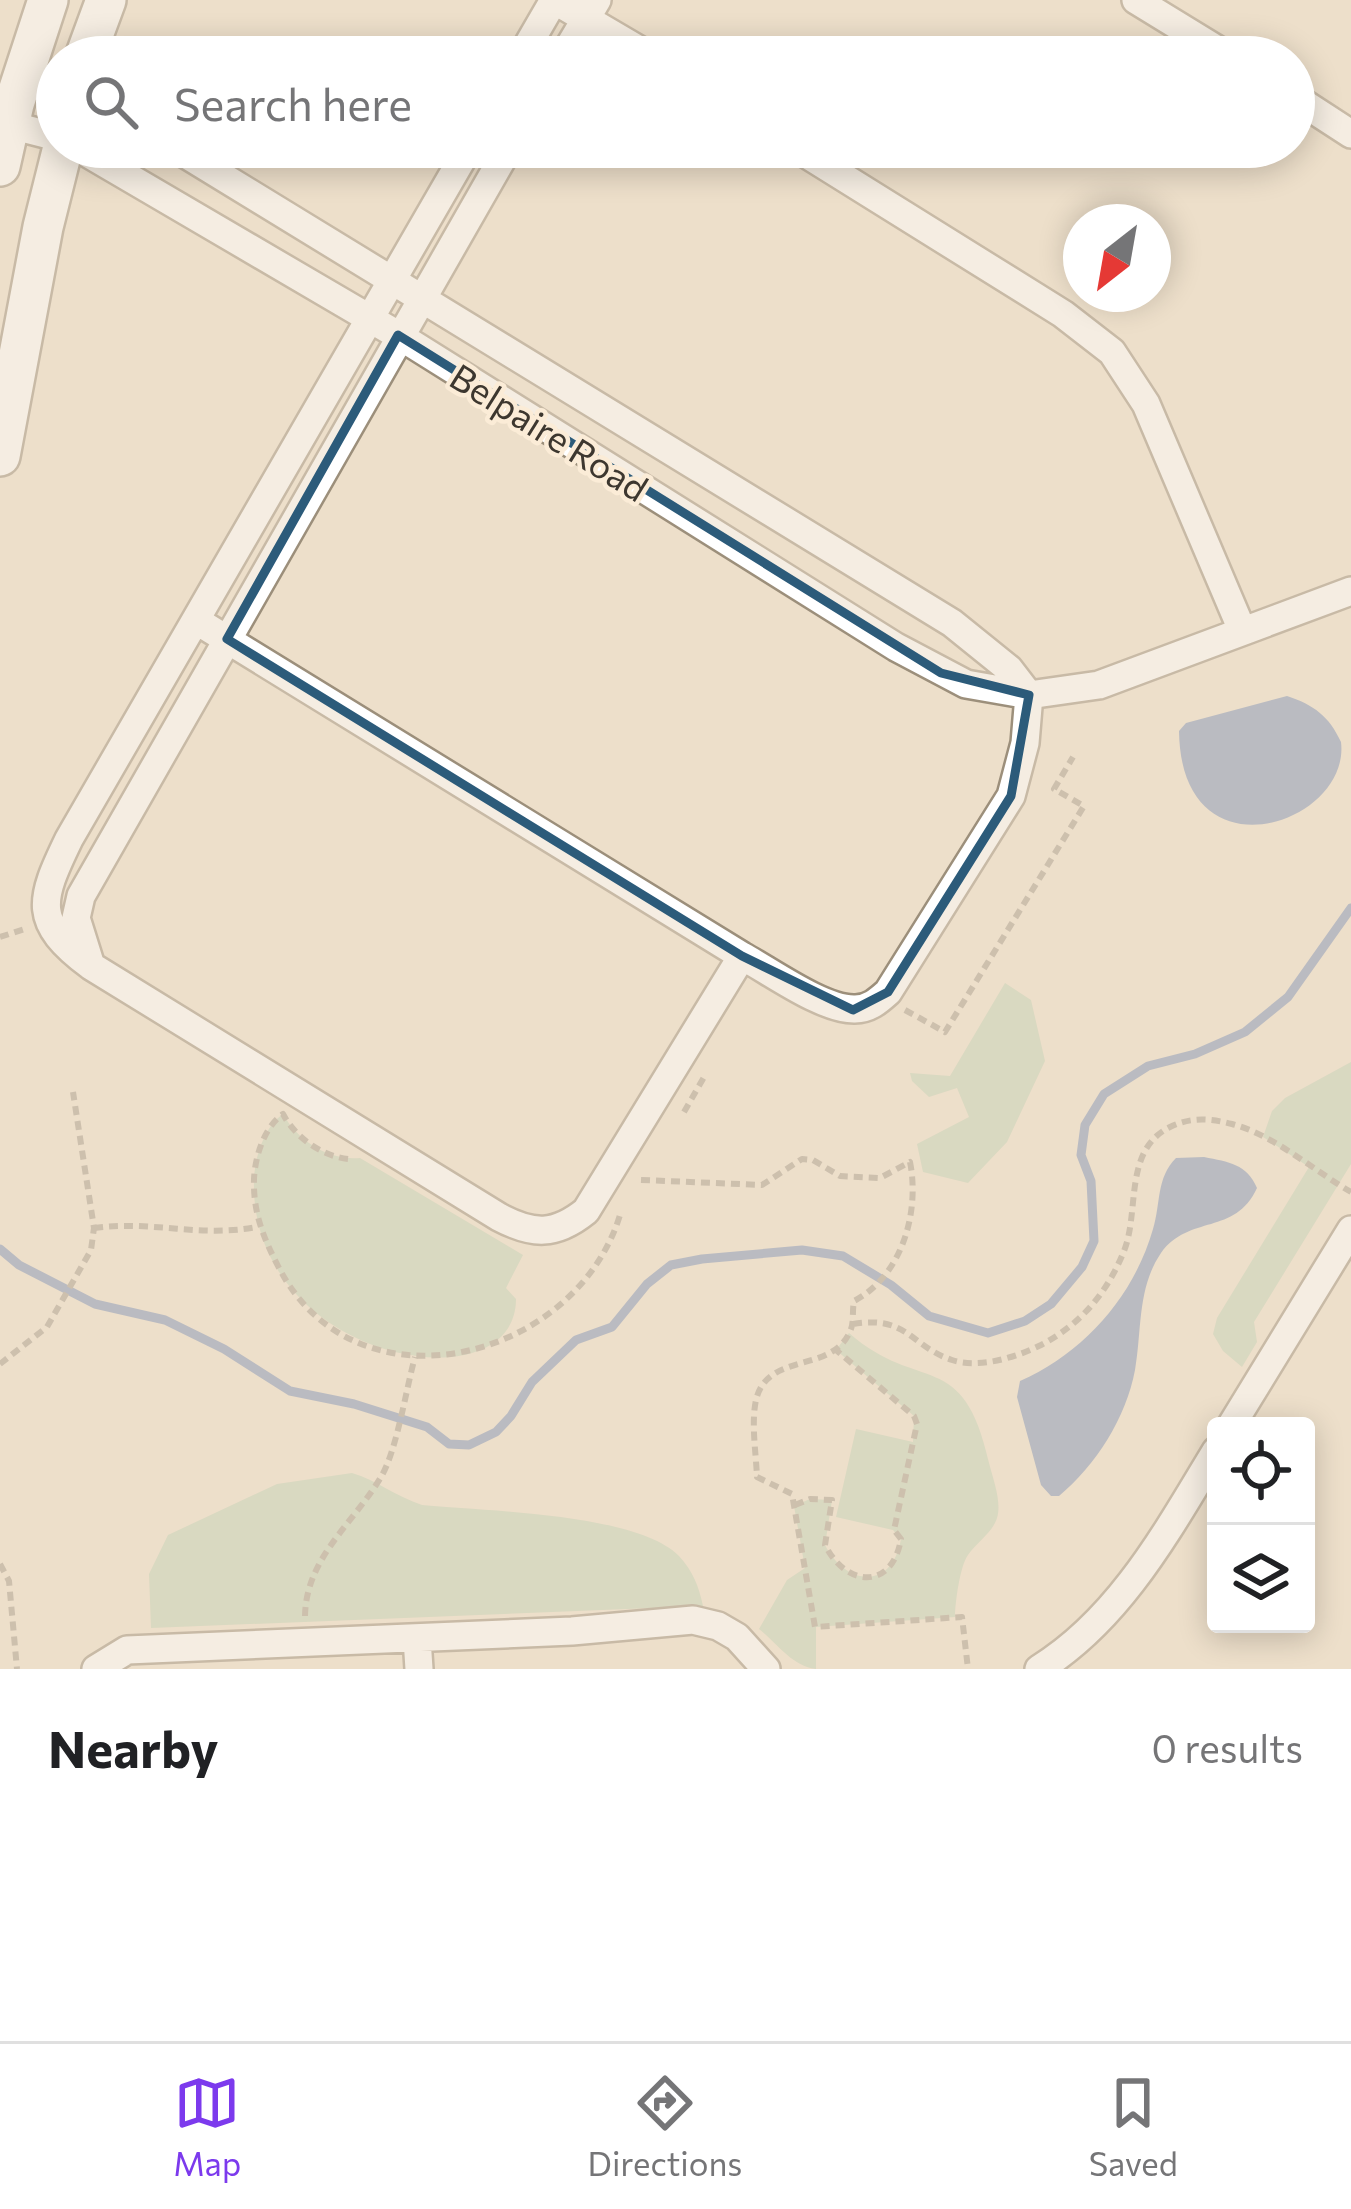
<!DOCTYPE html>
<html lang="en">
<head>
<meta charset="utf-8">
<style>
  :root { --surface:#fff; --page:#f2f2f2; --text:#202124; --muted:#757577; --line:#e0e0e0; --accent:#7c3aed }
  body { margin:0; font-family:Commissioner,sans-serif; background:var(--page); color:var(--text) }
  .controls { position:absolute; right:36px; bottom:36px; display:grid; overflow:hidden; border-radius:12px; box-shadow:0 6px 30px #0003 }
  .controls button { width:108px; height:108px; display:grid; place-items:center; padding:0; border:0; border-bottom:3px solid var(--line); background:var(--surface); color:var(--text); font:60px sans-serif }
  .compass { position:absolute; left:1063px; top:204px; width:108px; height:108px; border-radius:50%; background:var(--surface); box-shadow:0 6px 30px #0003; rotate:211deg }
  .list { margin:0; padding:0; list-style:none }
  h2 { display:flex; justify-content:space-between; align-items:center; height:156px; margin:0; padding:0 48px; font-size:51px }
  h2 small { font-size:39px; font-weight:400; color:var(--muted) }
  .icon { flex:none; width:66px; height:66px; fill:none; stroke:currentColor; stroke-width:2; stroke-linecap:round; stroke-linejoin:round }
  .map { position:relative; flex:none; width:1351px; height:1669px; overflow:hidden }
  .search { position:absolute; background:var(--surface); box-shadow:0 6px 30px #0003; left:36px; right:36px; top:36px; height:132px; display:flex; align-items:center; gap:30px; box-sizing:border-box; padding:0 42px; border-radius:66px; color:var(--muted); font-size:45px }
  .sheet { height:372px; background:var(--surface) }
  nav { display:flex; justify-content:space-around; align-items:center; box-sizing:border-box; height:168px; border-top:3px solid var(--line); background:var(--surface); font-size:33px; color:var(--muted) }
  nav a { display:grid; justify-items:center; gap:6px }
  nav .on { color:var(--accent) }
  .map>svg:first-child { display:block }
</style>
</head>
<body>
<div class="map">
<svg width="1351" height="1669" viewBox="0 0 1351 1669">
  <rect width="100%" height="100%" fill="#eddfca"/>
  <path fill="#c2d2b5" d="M1005 983 1031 1000 1045 1061 1007 1142 968 1183 923 1172 917 1144 969 1117 957 1088 929 1097 912 1081 910 1073 950 1076Z
    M1351 1062V1164L1254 1322 1257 1342 1242 1367 1223 1351 1213 1334 1217 1318 1309 1167 1263 1137 1272 1111 1285 1098Z
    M283 1114C298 1141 329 1161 360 1158L523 1255 506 1288 516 1299C516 1409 248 1361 254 1179 255 1157 264 1127 283 1114Z
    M849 1333C920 1395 963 1346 989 1463 993 1479 1002 1502 997 1518 993 1532 976 1543 968 1555 960 1566 955 1603 955 1617L816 1627V1669C792 1666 778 1644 759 1629L787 1580 805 1568 794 1506 810 1499 832 1500 825 1545C846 1586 892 1591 901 1539L893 1530 836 1517 856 1429 913 1442 914 1416 836 1350Z
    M352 1473C376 1480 397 1497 422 1505 483 1511 637 1513 679 1556 693 1571 699 1587 703 1606L151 1628 149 1574 168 1535 277 1484Z"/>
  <path fill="#7d91b5" d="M1287 696C1314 705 1329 716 1341 742 1351 824 1181 882 1179 731L1186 723Z
    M1204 1157C1229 1162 1247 1164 1257 1188 1235 1236 1189 1214 1161 1253 1137 1288 1142 1331 1135 1370 1126 1418 1096 1465 1059 1496H1051L1041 1485 1017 1397 1020 1381C1084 1353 1134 1296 1153 1229 1161 1203 1156 1178 1176 1158Z"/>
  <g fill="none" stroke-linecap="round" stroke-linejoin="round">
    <path stroke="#7d91b5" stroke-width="9" d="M0 1249 19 1265 95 1304 165 1320 224 1349 290 1391 354 1404 427 1427 449 1444 469 1445 496 1432 511 1416 532 1382 576 1340 612 1327 647 1284 671 1265 702 1259 802 1250 843 1256 891 1285 929 1316 988 1333 1025 1321 1051 1304 1082 1267 1094 1241 1091 1181 1081 1155 1085 1125 1104 1094 1148 1066 1195 1054 1245 1032 1288 997 1351 908"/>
    <defs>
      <path id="street" d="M554 0 651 57
        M1136 0 1229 57
        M521 57 554 0
        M563 57 597 0
        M22 81 57 92
        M1294 97 1351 134
        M10 125 57 137
        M77 147 398 335 896 647 966 684 1029 695 1099 685 1351 591
        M174 147 952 623 1009 669 1029 695
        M469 147 69 839C39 901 32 922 91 966L499 1217C533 1235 555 1236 586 1211L742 956
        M795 147 1063 314 1112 352 1146 404 1242 630
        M197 621 742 956C770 971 823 1010 855 1009 869 1009 878 1001 888 992L1011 796 1025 743 1029 695
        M91 966 76 918 81 896 509 147
        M1231 1426 1351 1230
        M417 1638 419 1669
        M96 1669 127 1650 572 1631 693 1620 718 1626 737 1637 766 1669
        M1039 1669C1120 1619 1168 1530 1216 1451"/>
      <path id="secondary" d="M85 57 106 0
        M0 166 14 104 48 0
        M0 456 43 227 63 147"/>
    </defs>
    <use href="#street" stroke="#9c8f7b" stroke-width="32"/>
    <use href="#secondary" stroke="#9c8f7b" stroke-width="44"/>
    <path stroke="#a69b8b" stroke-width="6" stroke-dasharray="9 6" stroke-linecap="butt" d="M0 937 25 929
      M905 1010 945 1032 1084 806 1054 789 1073 757
      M684 1112 704 1077
      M348 1159C321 1156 295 1137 283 1114 264 1127 255 1157 254 1179 253 1212 263 1237 278 1266 354 1417 575 1362 620 1215
      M641 1180 762 1185 802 1159 813 1160 840 1176 880 1178 910 1162C920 1212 902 1276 854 1301 852 1311 854 1321 851 1329 834 1375 768 1350 756 1400 751 1423 756 1453 757 1477L792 1494 815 1627 962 1617 968 1669
      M94 1228C152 1220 199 1238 257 1227
      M853 1324C908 1315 910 1346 952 1360 979 1369 1017 1357 1041 1345 1081 1324 1107 1293 1124 1251 1140 1211 1123 1150 1170 1127 1191 1117 1209 1118 1232 1124 1274 1135 1313 1170 1351 1192
      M0 1364 47 1327 91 1250 94 1228 73 1092
      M795 1505 810 1499 832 1500 825 1545C846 1587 892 1591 901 1539L894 1530 917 1424 914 1416 836 1350
      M0 1564 9 1581 17 1669
      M305 1616C306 1558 353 1524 381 1477 397 1450 406 1389 415 1357"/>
    <use href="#street" stroke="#fff" stroke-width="27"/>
    <use href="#secondary" stroke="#fff" stroke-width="39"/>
  </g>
  <path d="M0 0H1351V1669H0ZM398 335 941 673 1029 695 1011 796 888 992 853 1010 742 956 227 639Z" fill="#eddfca" fill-opacity=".55" fill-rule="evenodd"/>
  <path fill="none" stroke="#2c5b7a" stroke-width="9" stroke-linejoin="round" d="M398 335 941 673 1029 695 1011 796 888 992 853 1010 742 956 227 639Z"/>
  <g text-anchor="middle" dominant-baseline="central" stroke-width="9" stroke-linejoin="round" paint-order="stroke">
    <g font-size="36" fill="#3d372f" stroke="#fbecd7">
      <text transform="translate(550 431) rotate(32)">Belpaire Road</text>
    </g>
  </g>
</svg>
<div class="controls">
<button><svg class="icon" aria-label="locate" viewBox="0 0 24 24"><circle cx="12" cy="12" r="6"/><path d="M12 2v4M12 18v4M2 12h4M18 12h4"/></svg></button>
<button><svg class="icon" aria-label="layers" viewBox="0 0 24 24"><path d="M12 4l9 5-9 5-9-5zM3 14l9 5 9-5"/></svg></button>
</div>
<svg class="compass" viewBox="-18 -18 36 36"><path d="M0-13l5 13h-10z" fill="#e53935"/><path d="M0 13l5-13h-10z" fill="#757577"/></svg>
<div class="search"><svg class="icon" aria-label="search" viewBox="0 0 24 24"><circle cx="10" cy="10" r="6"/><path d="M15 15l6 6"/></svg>Search here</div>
</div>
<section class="sheet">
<h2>Nearby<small>0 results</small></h2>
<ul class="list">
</ul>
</section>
<nav>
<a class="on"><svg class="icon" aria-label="map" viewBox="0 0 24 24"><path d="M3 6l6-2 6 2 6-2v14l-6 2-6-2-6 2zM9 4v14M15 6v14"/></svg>Map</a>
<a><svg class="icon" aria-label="directions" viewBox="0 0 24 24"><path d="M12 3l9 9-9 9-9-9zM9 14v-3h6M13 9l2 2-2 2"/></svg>Directions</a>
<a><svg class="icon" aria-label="saved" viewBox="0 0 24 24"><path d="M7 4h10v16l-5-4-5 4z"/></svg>Saved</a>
</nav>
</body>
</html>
